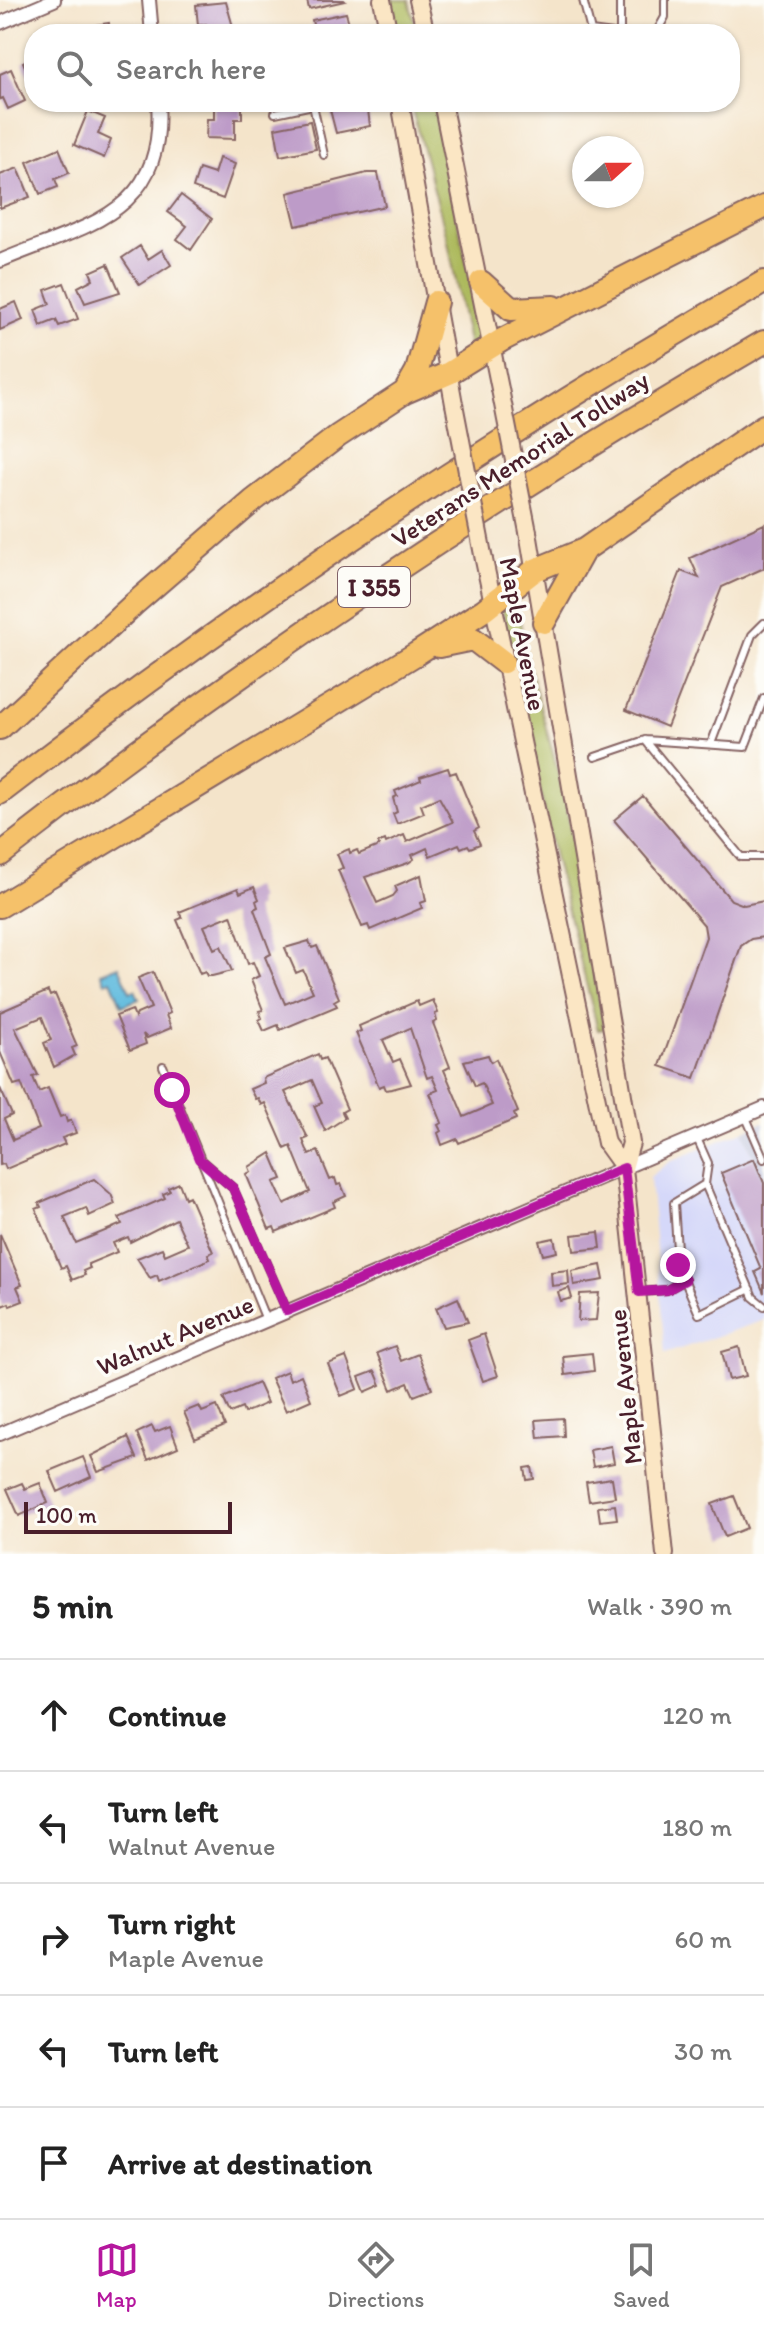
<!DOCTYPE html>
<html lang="en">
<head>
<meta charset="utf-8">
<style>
  :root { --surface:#fff; --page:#f6f6f6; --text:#222; --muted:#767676; --line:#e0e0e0; --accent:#b5179e }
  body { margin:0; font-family:Itim,sans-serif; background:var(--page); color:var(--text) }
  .compass { position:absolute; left:572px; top:136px; width:72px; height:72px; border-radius:50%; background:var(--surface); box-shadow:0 2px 6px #0004; rotate:69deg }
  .scale { position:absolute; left:24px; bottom:20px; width:208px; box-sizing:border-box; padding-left:8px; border:4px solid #4a1f2b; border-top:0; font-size:22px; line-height:28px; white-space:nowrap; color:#4a1f2b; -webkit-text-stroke:6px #fdfcf7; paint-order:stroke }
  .stop { position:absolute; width:24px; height:24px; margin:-18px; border:6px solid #b5179e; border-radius:50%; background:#fff }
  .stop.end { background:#b5179e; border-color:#fff; box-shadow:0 2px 8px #0008 }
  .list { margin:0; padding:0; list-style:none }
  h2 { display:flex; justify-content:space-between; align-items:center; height:104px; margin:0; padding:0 32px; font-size:34px }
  h2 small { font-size:26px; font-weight:400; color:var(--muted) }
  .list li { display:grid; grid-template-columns:52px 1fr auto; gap:24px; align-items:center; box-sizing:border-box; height:112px; padding:0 32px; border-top:2px solid var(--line) }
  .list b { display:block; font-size:30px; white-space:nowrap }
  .list p { margin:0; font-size:26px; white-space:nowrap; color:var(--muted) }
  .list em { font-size:26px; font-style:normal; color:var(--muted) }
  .icon { flex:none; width:44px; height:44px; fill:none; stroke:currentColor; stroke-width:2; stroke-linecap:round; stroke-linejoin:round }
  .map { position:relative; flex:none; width:764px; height:1554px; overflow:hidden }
  .search { position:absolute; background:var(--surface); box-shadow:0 2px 6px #0004; left:24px; right:24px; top:24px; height:88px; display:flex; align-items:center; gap:20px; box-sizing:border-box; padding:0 28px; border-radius:32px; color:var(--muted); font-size:30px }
  .sheet { height:664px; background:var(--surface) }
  nav { display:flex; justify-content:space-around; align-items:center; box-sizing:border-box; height:112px; border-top:2px solid var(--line); background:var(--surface); font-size:22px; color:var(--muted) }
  nav a { display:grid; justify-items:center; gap:4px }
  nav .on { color:var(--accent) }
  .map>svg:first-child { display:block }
</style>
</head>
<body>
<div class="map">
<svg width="764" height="1554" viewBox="0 0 764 1554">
  <rect width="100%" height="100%" fill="#fdfcf7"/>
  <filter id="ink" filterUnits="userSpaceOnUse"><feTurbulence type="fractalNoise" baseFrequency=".0125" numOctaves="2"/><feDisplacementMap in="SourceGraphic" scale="16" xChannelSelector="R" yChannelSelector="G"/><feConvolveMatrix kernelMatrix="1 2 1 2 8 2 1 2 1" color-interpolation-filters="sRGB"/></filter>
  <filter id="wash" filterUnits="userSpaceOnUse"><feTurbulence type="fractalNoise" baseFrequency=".006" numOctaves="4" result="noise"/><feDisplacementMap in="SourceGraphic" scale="32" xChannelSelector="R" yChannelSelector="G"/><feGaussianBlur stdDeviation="1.8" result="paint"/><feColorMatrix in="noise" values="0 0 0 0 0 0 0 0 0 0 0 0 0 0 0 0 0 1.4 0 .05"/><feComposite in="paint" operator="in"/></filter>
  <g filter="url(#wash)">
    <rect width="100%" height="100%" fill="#f4e4ca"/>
    <path fill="#d5d8f9" d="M743 1131 764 1183V1320L665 1354 650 1177 669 1162Z"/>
    <path fill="#bdc3de" d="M764 1122V1183L743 1131Z"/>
    <path fill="#adba5d" stroke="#7c6c44" stroke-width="2" d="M390 0H409L417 34H397Z
      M410 102H433L482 337 469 348 447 237Z
      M516 598 526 654 565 798 604 1029 598 1030 554 857 501 605Z"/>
    <path fill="#60bbde" stroke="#556d84" stroke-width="2" d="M119 966 130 992 135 990 139 999 122 1006 111 980 105 982 101 973Z"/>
    <g id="blocks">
      <path fill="#bd9bc8" d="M307 0H344L345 1 309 9Z
        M226 2 235 34H208L206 24 198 25 196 5Z
        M346 13 352 34H315L312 20Z
        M109 23 110 34H89L88 26Z
        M34 57V79L31 80 23 62Z
        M11 69 25 101 8 109 3 98 0 99V74Z
        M214 102H242V119H235V139L206 138 207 119H214Z
        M328 102H367L370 126 336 133Z
        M88 111 105 118 98 134 111 140 104 158 74 145Z
        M310 121 316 149 280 156 275 128Z
        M59 148 69 173 55 179 58 187 40 194 27 162Z
        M219 158 235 164 223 199 193 188 199 169 214 174Z
        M18 168 30 197 0 208V175Z
        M367 173H378L385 206 296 226 288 193Z
        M181 195 212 219 191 250 177 239 187 226 168 212Z
        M140 246 148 259 162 250 171 265 140 285 122 258Z
        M108 264 120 292 85 303 78 287 93 279 90 272Z
        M64 283 78 319 59 326 56 320 41 326 35 310 50 304 45 290Z
        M16 302 23 320 0 330V309Z
        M764 524V568L722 587 667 727 626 710 681 571 699 578 690 558Z
        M448 768 450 774 456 772 479 828 474 831 480 844 470 848 468 845 461 848 459 844 430 856 427 848 412 855 414 859 408 863 365 877 377 903 393 896 397 891 395 886 421 875 426 901 420 903 422 908 370 930 368 925 362 927 338 870 343 868 337 854 349 849 350 853 357 850 359 854 379 846 378 843 385 840 386 843 404 835 407 842 453 822 439 797 421 805 424 813 397 824 393 814 397 812 393 798 397 796 395 791 421 780 420 777Z
        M643 796 731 900 744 905 764 901V937L751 939 741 946 695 1078 660 1066 706 937 704 925 614 820Z
        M254 887 259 899 256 901 258 907 254 909 271 954 265 957 285 1004 313 992 303 970 296 973 285 948 309 941 312 948 317 946 339 998 334 1001 337 1006 280 1030 278 1025 264 1031 259 1020 262 1018 259 1011 263 1010 251 980 259 976 253 962 248 964 231 915 204 926 214 949 221 946 232 971 212 976H207L205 972 200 974 177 920 182 918 179 912 238 888 240 893Z
        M153 972 170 1013 166 1015 171 1028 147 1038 143 1034 146 1044 130 1050 116 1016 132 1010 135 1018 137 1014 151 1008 138 978Z
        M48 991 50 996 55 994 77 1046 72 1048 75 1055 54 1067 44 1043 51 1040 42 1017 15 1028 38 1075 33 1077 39 1092 48 1088 60 1117 65 1115 67 1122 71 1120 76 1133 62 1138 65 1144 6 1169 4 1164 0 1165V1088L12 1115 4 1119 13 1140 39 1129 21 1083 14 1085 0 1052V1012Z
        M433 1000 438 1013 435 1014 437 1021 433 1023 450 1067 444 1070 464 1117 492 1105 482 1083 475 1086 464 1061 488 1055 491 1062 496 1059 518 1112 514 1114 516 1119 459 1143 457 1139 442 1145 438 1133 441 1131 438 1125 442 1123 430 1093 438 1090 432 1076 427 1078 410 1028 383 1040 393 1062 400 1059 411 1084 392 1089 386 1090 384 1085 379 1087 356 1033 361 1031 359 1026 417 1001 419 1006Z
        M318 1054 320 1060 325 1058 347 1109 342 1112 345 1118 325 1131 314 1106 322 1103 312 1080 285 1092 308 1138 303 1140 309 1155 318 1151 330 1180 335 1178 337 1185 341 1184 346 1196 333 1202 335 1207 276 1232 274 1227 269 1229 246 1174 251 1172 249 1167 271 1153 282 1179 274 1182 284 1204 310 1192 291 1146 285 1149 265 1103 261 1105 258 1098 255 1099 250 1089 264 1083 263 1078Z
        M754 1159 764 1183V1293L755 1272 761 1269 721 1173Z
        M94 1179 111 1194 115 1204 89 1216 86 1208 64 1217 76 1243 122 1224 119 1218 165 1198 163 1194 170 1191 168 1188 179 1183 185 1198 189 1196 213 1252 208 1254 210 1259 159 1281 157 1275 150 1278 137 1258 162 1248 165 1255 188 1245 176 1219 130 1242 128 1237 113 1243 117 1252 88 1264 90 1268 83 1271 85 1275 72 1280 66 1266 61 1268 36 1209 41 1207 39 1203Z
        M599 1232 601 1248 574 1251 572 1235Z
        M0 1234 22 1285 17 1287 23 1301 10 1306 9 1303 2 1306 0 1300Z
        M554 1238 557 1252 543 1255 539 1241Z
        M601 1265 604 1280 574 1285 572 1271Z
        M568 1270 569 1284 552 1286 551 1272Z
        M569 1288 572 1298 561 1301 558 1292Z
        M599 1293 596 1320 578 1321 580 1294Z
        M458 1298 468 1322 444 1327 436 1308Z
        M484 1334 498 1376 483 1381 468 1340Z
        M395 1346 401 1361 418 1354 432 1389 414 1396 408 1383 392 1390 377 1353Z
        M739 1347 746 1376 729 1380 722 1352Z
        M592 1353 594 1371 565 1375 563 1356Z
        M346 1357 358 1389 341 1396 328 1364Z
        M287 1371 290 1380 301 1375 311 1400 286 1411 271 1378Z
        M375 1371 381 1385 365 1392 359 1377Z
        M258 1383 267 1403 244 1413 242 1408 230 1413 223 1398Z
        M199 1406 202 1412 217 1406 225 1426 195 1439 184 1412Z
        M563 1418 564 1436 538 1438 536 1420Z
        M152 1426 155 1432 170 1426 178 1447 148 1460 137 1433Z
        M128 1437 137 1458 98 1472 91 1456Z
        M611 1446 614 1463 593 1467 590 1450Z
        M83 1457 91 1477 58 1492 49 1471Z
        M532 1467 534 1479 527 1480 525 1468Z
        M612 1478 615 1497 589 1501 586 1482Z
        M22 1483 25 1489 40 1483 48 1503 19 1516 7 1489Z
        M734 1496 747 1528 725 1537 712 1504Z
        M615 1505 617 1519 600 1521 598 1507Z"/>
    </g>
  </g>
  <g filter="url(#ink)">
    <use href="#blocks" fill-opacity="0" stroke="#866463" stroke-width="2"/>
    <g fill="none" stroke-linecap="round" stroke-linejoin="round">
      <defs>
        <path id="lane" d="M583 0 591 31 613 34
          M620 34V0
          M639 34 656 33 665 17V0
          M275 113 313 105 324 155
          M645 740 741 857H764
          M711 744 752 635 764 623
          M595 757 645 740 745 747 764 698
          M163 1066 266 1320
          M745 1115 764 1159
          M696 1136 708 1163 705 1184 753 1297 764 1306
          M202 1161 233 1188 287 1311
          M705 1184 674 1203 678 1265 699 1314 750 1289
          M639 1292 667 1290 685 1280"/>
        <path id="street" d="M149 0 152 34
          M0 23 54 0
          M0 261C85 225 166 215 158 102
          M0 1434 764 1108"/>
        <path id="secondary" d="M382 0 389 34
          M418 0 426 34
          M400 102 454 404
          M442 102 500 389
          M528 532 631 1143 624 1168
          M484 560 606 1143 624 1168 665 1554"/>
        <path id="highway" d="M481 282 511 309 554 307
          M405 392 417 371 436 302
          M544 622 584 550
          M439 646 473 639 503 662
          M0 728 134 604 253 501 338 436 405 392 449 373 502 340 764 207
          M0 793C242 607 498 434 764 282
          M0 855C242 666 499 496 764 342
          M0 906 416 654 484 610 535 570 584 550 764 426"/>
      </defs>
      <use href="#lane" stroke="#866463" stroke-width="10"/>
      <use href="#street" stroke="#866463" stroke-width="16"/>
      <use href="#secondary" stroke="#866463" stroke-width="20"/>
      <use href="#highway" stroke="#866463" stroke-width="26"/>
      <use href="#lane" stroke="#fff" stroke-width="6"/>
      <use href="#street" stroke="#fff" stroke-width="12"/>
      <use href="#secondary" stroke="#fbe6c4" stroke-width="16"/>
      <use href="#highway" stroke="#f5c16b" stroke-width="22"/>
      <defs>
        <path id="secondary-bridge" d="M500 389 528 532
          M454 404 484 560"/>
      </defs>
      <use href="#secondary-bridge" stroke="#866463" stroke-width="20" stroke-linecap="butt"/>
      <use href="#secondary-bridge" stroke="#fbe6c4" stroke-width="16"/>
    </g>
  </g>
  <g fill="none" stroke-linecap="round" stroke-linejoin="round" filter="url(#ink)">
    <path stroke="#b5179e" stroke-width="10" d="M172 1090 199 1159 233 1188 287 1311 624 1168 639 1292 667 1290 685 1280 678 1265"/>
  </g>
  <g text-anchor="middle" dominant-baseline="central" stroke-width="7" stroke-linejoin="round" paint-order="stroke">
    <rect fill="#fdfcf7" stroke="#806168" stroke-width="2" x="338" y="567" width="72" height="40" rx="6"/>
    <g font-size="24" font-weight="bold" fill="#4a1f2b">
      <text x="374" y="587">I 355</text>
    </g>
    <g font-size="26" fill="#4a1f2b" stroke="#fdfcf7">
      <text transform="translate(520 459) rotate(-33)">Veterans Memorial Tollway</text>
      <text transform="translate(523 634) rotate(79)">Maple Avenue</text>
      <text transform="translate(175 1335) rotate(-23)">Walnut Avenue</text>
      <text transform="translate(625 1387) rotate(-96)">Maple Avenue</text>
    </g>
  </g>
</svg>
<svg class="compass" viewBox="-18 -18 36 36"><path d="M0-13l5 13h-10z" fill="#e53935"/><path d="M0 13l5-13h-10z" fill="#767676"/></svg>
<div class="scale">100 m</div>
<div class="stop" style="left:172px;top:1090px"></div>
<div class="stop end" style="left:678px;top:1265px"></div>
<div class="search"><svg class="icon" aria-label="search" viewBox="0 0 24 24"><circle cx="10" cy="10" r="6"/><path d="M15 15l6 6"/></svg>Search here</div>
</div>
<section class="sheet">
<h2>5 min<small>Walk · 390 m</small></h2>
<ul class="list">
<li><svg class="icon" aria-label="ahead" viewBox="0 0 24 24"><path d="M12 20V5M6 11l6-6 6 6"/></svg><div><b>Continue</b></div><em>120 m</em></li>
<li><svg class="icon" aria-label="left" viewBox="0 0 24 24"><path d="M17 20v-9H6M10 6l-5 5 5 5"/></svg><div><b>Turn left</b><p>Walnut Avenue</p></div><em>180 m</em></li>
<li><svg class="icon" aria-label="right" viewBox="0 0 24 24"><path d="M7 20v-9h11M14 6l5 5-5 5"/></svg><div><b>Turn right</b><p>Maple Avenue</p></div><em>60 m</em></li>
<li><svg class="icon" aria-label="left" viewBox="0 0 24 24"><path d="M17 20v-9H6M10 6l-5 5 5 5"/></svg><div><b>Turn left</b></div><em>30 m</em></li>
<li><svg class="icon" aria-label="arrive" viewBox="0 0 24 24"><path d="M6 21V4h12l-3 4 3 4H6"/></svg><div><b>Arrive at destination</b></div></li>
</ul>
</section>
<nav>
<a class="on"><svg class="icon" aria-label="map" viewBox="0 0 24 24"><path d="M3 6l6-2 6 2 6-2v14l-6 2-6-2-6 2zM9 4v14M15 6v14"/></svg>Map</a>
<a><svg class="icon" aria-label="directions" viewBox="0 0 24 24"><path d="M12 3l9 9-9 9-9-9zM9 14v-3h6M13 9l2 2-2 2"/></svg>Directions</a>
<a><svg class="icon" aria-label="saved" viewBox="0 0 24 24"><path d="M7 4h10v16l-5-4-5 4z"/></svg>Saved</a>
</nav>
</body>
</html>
